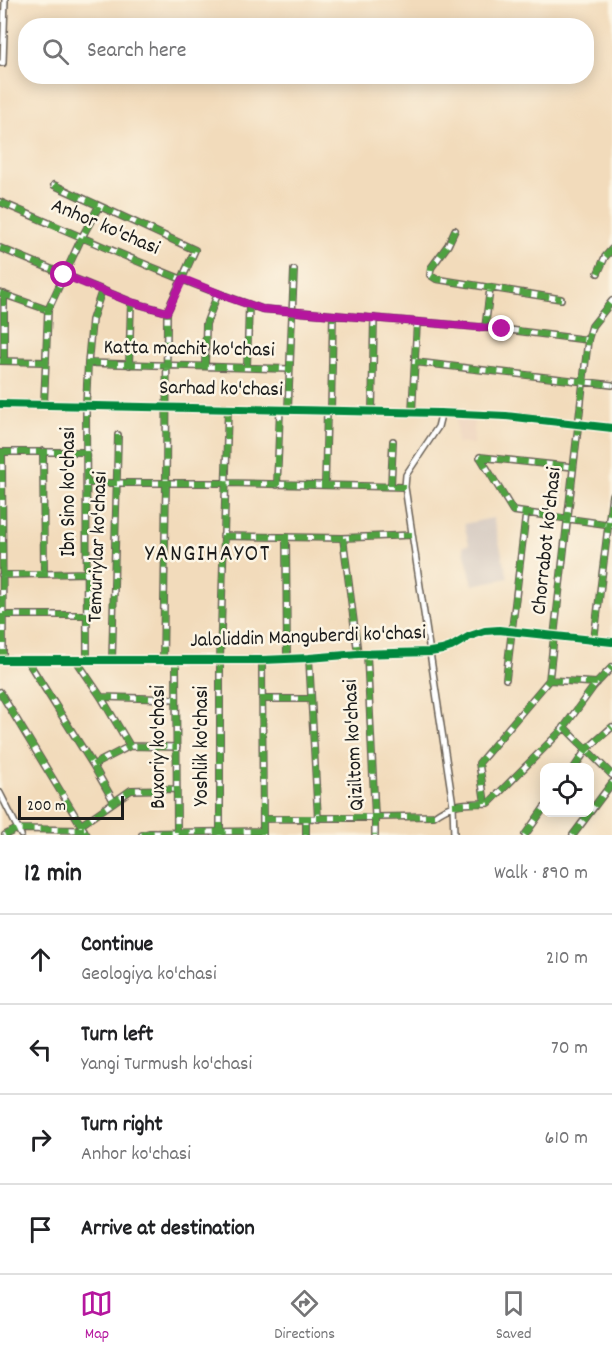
<!DOCTYPE html>
<html lang="en">
<head>
<meta charset="utf-8">
<style>
  :root { --surface:#fff; --page:#f2f2f2; --text:#202124; --muted:#757577; --line:#e0e0e0; --accent:#b5179e }
  body { margin:0; font-family:Dekko,sans-serif; background:var(--page); color:var(--text) }
  .controls { position:absolute; right:18px; bottom:18px; display:grid; overflow:hidden; border-radius:12px; box-shadow:0 3px 15px #0003 }
  .controls button { width:54px; height:54px; display:grid; place-items:center; padding:0; border:0; border-bottom:2px solid var(--line); background:var(--surface); color:var(--text); font:30px sans-serif }
  .scale { position:absolute; left:18px; bottom:15px; width:106px; box-sizing:border-box; padding-left:6px; border:3px solid #1c1c1c; border-top:0; font-size:16px; line-height:21px; white-space:nowrap; color:#1c1c1c; -webkit-text-stroke:4px #fcf5e5; paint-order:stroke }
  .stop { position:absolute; width:18px; height:18px; margin:-14px; border:4px solid #b5179e; border-radius:50%; background:#fff }
  .stop.end { background:#b5179e; border-color:#fff; box-shadow:0 2px 6px #0008 }
  .list { margin:0; padding:0; list-style:none }
  h2 { display:flex; justify-content:space-between; align-items:center; height:78px; margin:0; padding:0 24px; font-size:26px }
  h2 small { font-size:20px; font-weight:400; color:var(--muted) }
  .list li { display:grid; grid-template-columns:39px 1fr auto; gap:18px; align-items:center; box-sizing:border-box; height:90px; padding:0 24px; border-top:2px solid var(--line) }
  .list b { display:block; font-size:22px; white-space:nowrap }
  .list p { margin:0; font-size:20px; white-space:nowrap; color:var(--muted) }
  .list em { font-size:20px; font-style:normal; color:var(--muted) }
  .icon { flex:none; width:33px; height:33px; fill:none; stroke:currentColor; stroke-width:2; stroke-linecap:round; stroke-linejoin:round }
  .map { position:relative; flex:none; width:612px; height:835px; overflow:hidden }
  .search { position:absolute; background:var(--surface); box-shadow:0 3px 15px #0003; left:18px; right:18px; top:18px; height:66px; display:flex; align-items:center; gap:15px; box-sizing:border-box; padding:0 21px; border-radius:24px; color:var(--muted); font-size:22px }
  .sheet { height:438px; background:var(--surface) }
  nav { display:flex; justify-content:space-around; align-items:center; box-sizing:border-box; height:84px; border-top:2px solid var(--line); background:var(--surface); font-size:16px; color:var(--muted) }
  nav a { display:grid; justify-items:center; gap:3px }
  nav .on { color:var(--accent) }
  .map>svg:first-child { display:block }
</style>
</head>
<body>
<div class="map">
<svg width="612" height="835" viewBox="0 0 612 835">
  <rect width="100%" height="100%" fill="#fcf5e5"/>
  <filter id="ink" filterUnits="userSpaceOnUse"><feTurbulence type="fractalNoise" baseFrequency=".0167" numOctaves="2"/><feDisplacementMap in="SourceGraphic" scale="12" xChannelSelector="R" yChannelSelector="G"/><feConvolveMatrix kernelMatrix="1 2 1 2 8 2 1 2 1" color-interpolation-filters="sRGB"/></filter>
  <filter id="wash" filterUnits="userSpaceOnUse"><feTurbulence type="fractalNoise" baseFrequency=".008" numOctaves="4" result="noise"/><feDisplacementMap in="SourceGraphic" scale="24" xChannelSelector="R" yChannelSelector="G"/><feGaussianBlur stdDeviation="1.35" result="paint"/><feColorMatrix in="noise" values="0 0 0 0 0 0 0 0 0 0 0 0 0 0 0 0 0 1.4 0 .05"/><feComposite in="paint" operator="in"/></filter>
  <g filter="url(#wash)">
    <rect width="100%" height="100%" fill="#f2dbbb"/>
    <path fill="#edd1ba" d="M456 416 474 417V444L457 443Z"/>
    <path fill="#cec1ba" d="M493 518 508 578 473 585 463 546 469 544 464 524Z"/>
  </g>
  <g filter="url(#ink)">
    <g fill="none" stroke-linecap="round" stroke-linejoin="round">
      <defs>
        <path id="minor" d="M0 63H3L5 0
          M54 185 195 250 167 312 166 483 163 661
          M0 202C87 239 173 279 262 309L502 329 588 340
          M455 230 448 245 431 268 430 275 436 279 561 299
          M0 248 131 302 167 312
          M598 273 605 257 612 249
          M0 293 48 310
          M4 294V361
          M485 328 490 289
          M0 361 46 362
          M415 362 612 385
          M88 363 289 369
          M129 365 131 302
          M205 366 206 324 218 293
          M247 367 249 305
          M0 404 440 413 506 416 612 428
          M44 404 48 310 82 237 99 206
          M288 409 294 270
          M331 411 333 315
          M372 411 374 318
          M412 412 417 322
          M440 413V419L438 427 406 475 405 487 453 805 454 835
          M43 451 44 574
          M0 452H87
          M2 452 3 660
          M480 457 513 511 612 525
          M480 457 573 467
          M87 483H226L405 487
          M277 485 280 409
          M325 485 327 411
          M391 486 393 441
          M223 536 343 538 412 535
          M286 537 287 659
          M343 538 358 654
          M2 575 87 573
          M3 615H87
          M594 640 612 495
          M367 654 375 817V835
          M309 658 318 819
          M0 660H262L309 658 358 654 430 652 442 650 451 647 470 636 485 631 499 630 612 642
          M27 660 93 765 114 802
          M76 660 101 697 130 746 177 747
          M262 660 263 835
          M87 661 86 405 88 363 92 320 102 290
          M112 661 118 435
          M176 661 177 832
          M506 679 526 513
          M549 680 597 683
          M0 692 87 835
          M101 697 176 699
          M262 699H311
          M564 727 612 775
          M93 765 130 746
          M574 768 586 750 612 727
          M0 793 21 835
          M485 803 479 763 549 680 588 340 592 326 612 301
          M263 819 434 816C454 801 466 804 489 803L562 730 594 686 612 667
          M81 825 131 790 177 789
          M5 835 17 829 84 830
          M142 835 149 833 263 831
          M220 835V660L228 408
          M306 835V819
          M525 835 544 808
          M573 835 612 783"/>
      </defs>
      <use href="#minor" stroke="#675f54" stroke-width="8"/>
      <use href="#minor" stroke="#fff" stroke-width="5"/>
      <path stroke="#4fa141" stroke-width="6" stroke-dasharray="12 6" stroke-linecap="butt" d="M54 185 195 250 167 312 166 483 163 661
        M0 202C87 239 173 279 262 309L502 329 588 340
        M455 230 448 245 431 268 430 275 436 279 561 299
        M0 248 131 302 167 312
        M598 273 605 257 612 249
        M0 293 48 310
        M4 294V361
        M485 328 490 289
        M0 361 46 362
        M415 362 612 385
        M88 363 289 369
        M129 365 131 302
        M205 366 206 324 218 293
        M247 367 249 305
        M44 404 48 310 82 237 99 206
        M288 409 294 270
        M331 411 333 315
        M372 411 374 318
        M412 412 417 322
        M43 451 44 574
        M0 452H87
        M2 452 3 660
        M480 457 513 511 612 525
        M480 457 573 467
        M87 483H226L405 487
        M277 485 280 409
        M325 485 327 411
        M391 486 393 441
        M223 536 343 538 412 535
        M286 537 287 659
        M343 538 358 654
        M0 575 87 573
        M3 615H87
        M594 640 612 495
        M367 654 375 817V835
        M309 658 318 819
        M27 660 93 765 114 802
        M76 660 101 697 130 746 177 747
        M262 660 263 835
        M87 661 86 405 88 363 92 320 102 290
        M112 661 118 435
        M176 661 177 832
        M506 679 526 513
        M549 680 597 683
        M0 692 87 835
        M101 697 176 699
        M262 699H311
        M564 727 612 775
        M93 765 130 746
        M574 768 586 750 612 727
        M485 803 479 763 549 680 588 340 592 326 612 301
        M453 805 489 803 562 730 594 686 612 667
        M263 819 434 816
        M81 825 131 790 177 789
        M5 835 17 829 84 830
        M142 835 149 833 263 831
        M220 835V660L228 408
        M306 835V819
        M525 835 544 808
        M573 835 612 783"/>
      <defs>
        <path id="cycleway" d="M0 404 440 413 506 416 612 428
          M0 660H262L309 658 358 654 430 652 442 650 451 647 470 636 485 631 499 630 612 642"/>
      </defs>
      <use href="#cycleway" stroke="#fcf5e5" stroke-width="11"/>
      <use href="#cycleway" stroke="#00873e" stroke-width="8"/>
    </g>
  </g>
  <g fill="none" stroke-linecap="round" stroke-linejoin="round" filter="url(#ink)">
    <path stroke="#b5179e" stroke-width="8" d="M64 275 131 302 167 312 183 279 230 298 262 309 502 329"/>
  </g>
  <g text-anchor="middle" dominant-baseline="central" stroke-width="5" stroke-linejoin="round" paint-order="stroke">
    <g font-size="21" fill="#1c1c1c" stroke="#fcf5e5">
      <text transform="translate(105 228) rotate(23)">Anhor ko'chasi</text>
      <text transform="translate(189 350) rotate(1)">Katta machit ko'chasi</text>
      <text transform="translate(221 390) rotate(1)">Sarhad ko'chasi</text>
      <text transform="translate(70 492) rotate(-90)">Ibn Sino ko'chasi</text>
      <text transform="translate(548 541) rotate(-84)">Chorrabot ko'chasi</text>
      <text transform="translate(99 547) rotate(-88)">Temuriylar ko'chasi</text>
      <text transform="translate(308 638) rotate(-2)">Jaloliddin Manguberdi ko'chasi</text>
      <text transform="translate(355 745) rotate(-93)">Qiziltom ko'chasi</text>
      <text transform="translate(203 746) rotate(-90)">Yoshlik ko'chasi</text>
      <text transform="translate(160 747) rotate(-90)">Buxoriy ko'chasi</text>
    </g>
    <g font-size="24" letter-spacing="1.5" fill="#1c1c1c" stroke="#fcf5e5">
      <text x="208" y="555">YANGIHAYOT</text>
    </g>
  </g>
</svg>
<div class="controls">
<button><svg class="icon" aria-label="locate" viewBox="0 0 24 24"><circle cx="12" cy="12" r="6"/><path d="M12 2v4M12 18v4M2 12h4M18 12h4"/></svg></button>
</div>
<div class="scale">200 m</div>
<div class="stop" style="left:64px;top:275px"></div>
<div class="stop end" style="left:502px;top:329px"></div>
<div class="search"><svg class="icon" aria-label="search" viewBox="0 0 24 24"><circle cx="10" cy="10" r="6"/><path d="M15 15l6 6"/></svg>Search here</div>
</div>
<section class="sheet">
<h2>12 min<small>Walk · 890 m</small></h2>
<ul class="list">
<li><svg class="icon" aria-label="ahead" viewBox="0 0 24 24"><path d="M12 20V5M6 11l6-6 6 6"/></svg><div><b>Continue</b><p>Geologiya ko'chasi</p></div><em>210 m</em></li>
<li><svg class="icon" aria-label="left" viewBox="0 0 24 24"><path d="M17 20v-9H6M10 6l-5 5 5 5"/></svg><div><b>Turn left</b><p>Yangi Turmush ko'chasi</p></div><em>70 m</em></li>
<li><svg class="icon" aria-label="right" viewBox="0 0 24 24"><path d="M7 20v-9h11M14 6l5 5-5 5"/></svg><div><b>Turn right</b><p>Anhor ko'chasi</p></div><em>610 m</em></li>
<li><svg class="icon" aria-label="arrive" viewBox="0 0 24 24"><path d="M6 21V4h12l-3 4 3 4H6"/></svg><div><b>Arrive at destination</b></div></li>
</ul>
</section>
<nav>
<a class="on"><svg class="icon" aria-label="map" viewBox="0 0 24 24"><path d="M3 6l6-2 6 2 6-2v14l-6 2-6-2-6 2zM9 4v14M15 6v14"/></svg>Map</a>
<a><svg class="icon" aria-label="directions" viewBox="0 0 24 24"><path d="M12 3l9 9-9 9-9-9zM9 14v-3h6M13 9l2 2-2 2"/></svg>Directions</a>
<a><svg class="icon" aria-label="saved" viewBox="0 0 24 24"><path d="M7 4h10v16l-5-4-5 4z"/></svg>Saved</a>
</nav>
</body>
</html>
